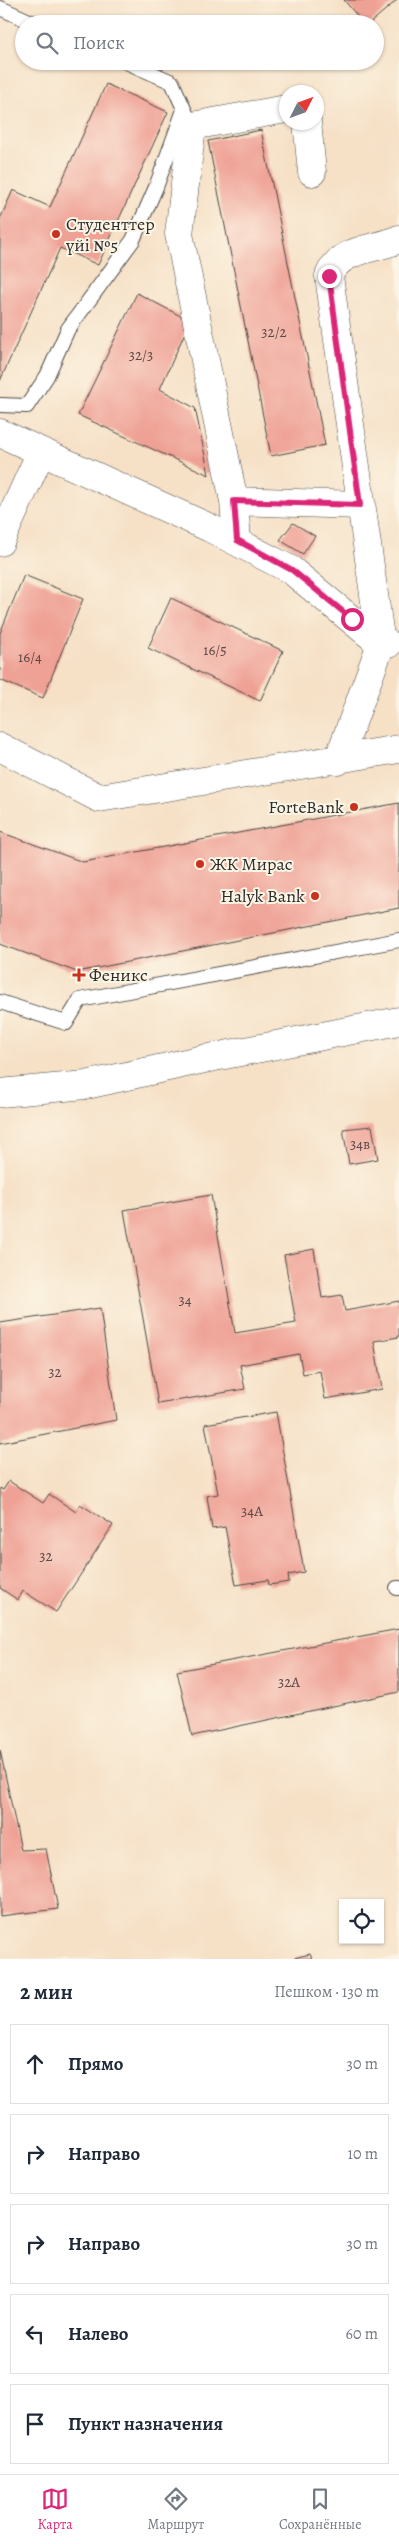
<!DOCTYPE html>
<html lang="ru">
<head>
<meta charset="utf-8">
<style>
  :root { --surface:#fff; --page:#f2f2f3; --text:#1f2937; --muted:#747a83; --line:#e0e1e3; --accent:#db2777 }
  body { margin:0; font-family:Alegreya,serif; background:var(--page); color:var(--text) }
  .controls { position:absolute; right:15px; bottom:15px; display:grid; overflow:hidden; border-radius:0px; box-shadow:0 1px 4px #0004 }
  .controls button { width:45px; height:45px; display:grid; place-items:center; padding:0; border:0; border-bottom:1px solid var(--line); background:var(--surface); color:var(--text); font:25px sans-serif }
  .compass { position:absolute; left:279px; top:85px; width:45px; height:45px; border-radius:50%; background:var(--surface); box-shadow:0 1px 4px #0004; rotate:48deg }
  .stop { position:absolute; width:15px; height:15px; margin:-11px; border:4px solid #db2777; border-radius:50%; background:#fff }
  .stop.end { background:#db2777; border-color:#fff; box-shadow:0 1px 5px #0008 }
  .list { margin:0; padding:0; list-style:none }
  h2 { display:flex; justify-content:space-between; align-items:center; height:65px; margin:0; padding:0 20px; font-size:21px }
  h2 small { font-size:16px; font-weight:400; color:var(--muted) }
  .list li { display:grid; grid-template-columns:32px 1fr auto; gap:15px; align-items:center; box-sizing:border-box; height:80px; margin:0 10px 10px; padding:0 10px; border:1px solid var(--line); border-radius:0px }
  .list b { display:block; font-size:19px; white-space:nowrap }
  .list em { font-size:16px; font-style:normal; color:var(--muted) }
  .icon { flex:none; width:28px; height:28px; fill:none; stroke:currentColor; stroke-width:2; stroke-linecap:round; stroke-linejoin:round }
  .map { position:relative; flex:none; width:399px; height:1959px; overflow:hidden }
  .search { position:absolute; background:var(--surface); box-shadow:0 1px 4px #0004; left:15px; right:15px; top:15px; height:55px; display:flex; align-items:center; gap:12px; box-sizing:border-box; padding:0 18px; border-radius:28px; color:var(--muted); font-size:19px }
  .sheet { height:515px; background:var(--surface) }
  nav { display:flex; justify-content:space-around; align-items:center; box-sizing:border-box; height:70px; border-top:1px solid var(--line); background:var(--surface); font-size:14px; color:var(--muted) }
  nav a { display:grid; justify-items:center; gap:2px }
  nav .on { color:var(--accent) }
  .map>svg:first-child { display:block }
</style>
</head>
<body>
<div class="map">
<svg width="399" height="1959" viewBox="0 0 399 1959">
  <rect width="100%" height="100%" fill="#fcf5e5"/>
  <filter id="ink" filterUnits="userSpaceOnUse"><feTurbulence type="fractalNoise" baseFrequency=".02" numOctaves="2"/><feDisplacementMap in="SourceGraphic" scale="10" xChannelSelector="R" yChannelSelector="G"/><feConvolveMatrix kernelMatrix="1 2 1 2 8 2 1 2 1" color-interpolation-filters="sRGB"/></filter>
  <filter id="wash" filterUnits="userSpaceOnUse"><feTurbulence type="fractalNoise" baseFrequency=".0096" numOctaves="4" result="noise"/><feDisplacementMap in="SourceGraphic" scale="20" xChannelSelector="R" yChannelSelector="G"/><feGaussianBlur stdDeviation="1.12" result="paint"/><feColorMatrix in="noise" values="0 0 0 0 0 0 0 0 0 0 0 0 0 0 0 0 0 1.4 0 .05"/><feComposite in="paint" operator="in"/></filter>
  <g filter="url(#wash)">
    <rect width="100%" height="100%" fill="#f6e1c7"/>
    <g id="blocks">
      <path fill="#efa195" d="M344 0H397L369 24H364Z
        M106 84 168 112 98 265 60 248 0 381V219L13 190 50 207Z
        M261 130 325 445 271 456 208 141Z
        M137 293 190 321 160 389 195 408 209 475 78 415Z
        M293 523 315 536 303 554 280 540Z
        M24 575 83 599 43 698 0 680V633Z
        M171 598 283 651 260 701 148 648Z
        M399 803V908L77 972 0 944V832L83 862Z
        M372 1126 378 1159 349 1164 343 1129Z
        M211 1195 235 1333 296 1323 284 1255 314 1249 322 1298 342 1295 345 1311 399 1301V1337L374 1341 382 1389 325 1399 320 1371 303 1374 299 1354 240 1365 245 1389 158 1404 124 1210Z
        M100 1308 116 1420 0 1443V1323Z
        M276 1412 304 1572 288 1575 289 1582 269 1585 268 1580 236 1585 225 1527 212 1529 207 1496 218 1494 205 1424Z
        M9 1481 43 1503 49 1494 76 1512 80 1504 113 1525 56 1612 23 1591 18 1600 0 1588V1488L3 1490Z
        M399 1629V1692L192 1736 177 1671Z
        M0 1750 21 1850 46 1849 58 1909 0 1916Z
        M310 1954 312 1959H294V1958Z"/>
    </g>
  </g>
  <g filter="url(#ink)">
    <use href="#blocks" fill-opacity="0" stroke="#494642" stroke-width="1"/>
    <g fill="none" stroke-linecap="round" stroke-linejoin="round">
      <defs>
        <path id="lane" d="M0 8 36 24
          M124 61 172 82 188 118
          M0 405 27 406 47 376 68 329 133 240 156 187 184 110
          M0 1002 66 1023 80 1000 399 940
          M397 1588H399"/>
        <path id="street" d="M307 122 312 172
          M0 433 210 528 291 570 381 644H388
          M234 501 360 505
          M237 541 234 501 179 234 192 126 286 109
          M0 542 41 452
          M0 747 99 798 399 749
          M338 761 381 644 329 276C339 248 375 250 399 239
          M0 1093 86 1085 204 1059 399 1021"/>
      </defs>
      <use href="#lane" stroke="#494642" stroke-width="16"/>
      <use href="#street" stroke="#494642" stroke-width="29"/>
      <use href="#lane" stroke="#fff" stroke-width="14"/>
      <use href="#street" stroke="#fff" stroke-width="28"/>
    </g>
  </g>
  <g fill="none" stroke-linecap="round" stroke-linejoin="round" filter="url(#ink)">
    <path stroke="#db2777" stroke-width="6" d="M329 276 360 505 234 501 237 540 292 570 352 619"/>
  </g>
  <g fill="#c8321e" stroke="#fcf5e5" stroke-width="2">
    <circle cx="56" cy="234" r="5"/>
    <circle cx="354" cy="807" r="5"/>
    <circle cx="200" cy="864" r="5"/>
    <circle cx="315" cy="896" r="5"/>
    <path d="M76.5 967.5h5v5h5v5h-5v5h-5v-5h-5v-5h5z"/>
  </g>
  <g text-anchor="middle" dominant-baseline="central" stroke-width="4" stroke-linejoin="round" paint-order="stroke">
    <g font-size="15" fill="#5c4846">
      <text x="274" y="332">32/2</text>
      <text x="141" y="355">32/3</text>
      <text x="215" y="650">16/5</text>
      <text x="30" y="657">16/4</text>
      <text x="360" y="1144">34в</text>
      <text x="185" y="1300">34</text>
      <text x="55" y="1372">32</text>
      <text x="252" y="1511">34А</text>
      <text x="46" y="1556">32</text>
      <text x="289" y="1682">32А</text>
    </g>
    <g font-size="18" fill="#2b2b2b" stroke="#fcf5e5" text-anchor="start">
      <text x="66" y="224">Студенттер<tspan x="66" dy="21">үйі №5</tspan></text>
      <text x="344" y="807" text-anchor="end">ForteBank</text>
      <text x="210" y="864">ЖК Мирас</text>
      <text x="305" y="896" text-anchor="end">Halyk Bank</text>
      <text x="89" y="975">Феникс</text>
    </g>
  </g>
</svg>
<div class="controls">
<button><svg class="icon" aria-label="locate" viewBox="0 0 24 24"><circle cx="12" cy="12" r="6"/><path d="M12 2v4M12 18v4M2 12h4M18 12h4"/></svg></button>
</div>
<svg class="compass" viewBox="-18 -18 36 36"><path d="M0-13l5 13h-10z" fill="#e53935"/><path d="M0 13l5-13h-10z" fill="#747a83"/></svg>
<div class="stop" style="left:352px;top:619px"></div>
<div class="stop end" style="left:329px;top:276px"></div>
<div class="search"><svg class="icon" aria-label="search" viewBox="0 0 24 24"><circle cx="10" cy="10" r="6"/><path d="M15 15l6 6"/></svg>Поиск</div>
</div>
<section class="sheet">
<h2>2 мин<small>Пешком · 130 m</small></h2>
<ul class="list">
<li><svg class="icon" aria-label="ahead" viewBox="0 0 24 24"><path d="M12 20V5M6 11l6-6 6 6"/></svg><div><b>Прямо</b></div><em>30 m</em></li>
<li><svg class="icon" aria-label="right" viewBox="0 0 24 24"><path d="M7 20v-9h11M14 6l5 5-5 5"/></svg><div><b>Направо</b></div><em>10 m</em></li>
<li><svg class="icon" aria-label="right" viewBox="0 0 24 24"><path d="M7 20v-9h11M14 6l5 5-5 5"/></svg><div><b>Направо</b></div><em>30 m</em></li>
<li><svg class="icon" aria-label="left" viewBox="0 0 24 24"><path d="M17 20v-9H6M10 6l-5 5 5 5"/></svg><div><b>Налево</b></div><em>60 m</em></li>
<li><svg class="icon" aria-label="arrive" viewBox="0 0 24 24"><path d="M6 21V4h12l-3 4 3 4H6"/></svg><div><b>Пункт назначения</b></div></li>
</ul>
</section>
<nav>
<a class="on"><svg class="icon" aria-label="map" viewBox="0 0 24 24"><path d="M3 6l6-2 6 2 6-2v14l-6 2-6-2-6 2zM9 4v14M15 6v14"/></svg>Карта</a>
<a><svg class="icon" aria-label="directions" viewBox="0 0 24 24"><path d="M12 3l9 9-9 9-9-9zM9 14v-3h6M13 9l2 2-2 2"/></svg>Маршрут</a>
<a><svg class="icon" aria-label="saved" viewBox="0 0 24 24"><path d="M7 4h10v16l-5-4-5 4z"/></svg>Сохранённые</a>
</nav>
</body>
</html>
